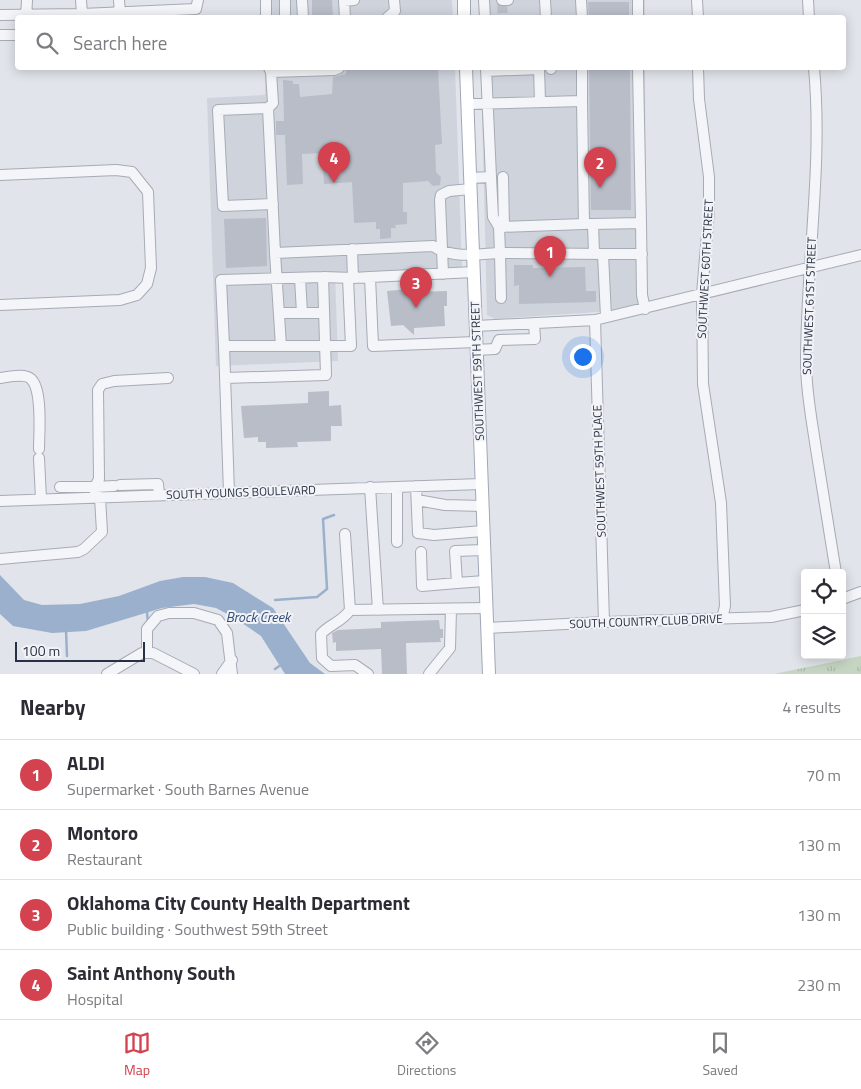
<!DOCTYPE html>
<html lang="en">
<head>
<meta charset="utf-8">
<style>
  :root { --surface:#fff; --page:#f2f2f3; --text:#2b2b33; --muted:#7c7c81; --line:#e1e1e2; --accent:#d4414f }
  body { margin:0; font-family:"Titillium Web",sans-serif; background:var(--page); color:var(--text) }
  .controls { position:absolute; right:15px; bottom:15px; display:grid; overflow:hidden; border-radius:5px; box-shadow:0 2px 12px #0003 }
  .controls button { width:45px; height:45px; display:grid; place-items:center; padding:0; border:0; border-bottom:1px solid var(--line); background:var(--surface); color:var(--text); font:25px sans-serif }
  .scale { position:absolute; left:15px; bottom:12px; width:130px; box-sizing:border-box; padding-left:5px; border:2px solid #283143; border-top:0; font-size:14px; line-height:18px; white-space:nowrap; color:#283143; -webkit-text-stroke:4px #f1f3f7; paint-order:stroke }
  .you { position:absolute; left:582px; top:356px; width:18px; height:18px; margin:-12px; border:4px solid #fff; border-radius:50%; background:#1a73e8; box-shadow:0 0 0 8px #1a73e833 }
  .badge { display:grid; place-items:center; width:32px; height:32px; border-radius:50%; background:var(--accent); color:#fff; font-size:16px; font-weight:700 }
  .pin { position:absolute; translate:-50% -41px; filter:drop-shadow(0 1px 2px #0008) }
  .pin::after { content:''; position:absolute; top:26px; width:18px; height:15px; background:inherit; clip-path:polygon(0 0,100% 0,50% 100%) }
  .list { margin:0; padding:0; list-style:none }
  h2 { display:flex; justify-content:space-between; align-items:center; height:65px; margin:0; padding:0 20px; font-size:21px }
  h2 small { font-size:16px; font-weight:400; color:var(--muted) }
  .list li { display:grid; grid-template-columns:32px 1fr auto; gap:15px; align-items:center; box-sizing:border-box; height:70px; padding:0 20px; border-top:1px solid var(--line) }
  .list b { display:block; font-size:19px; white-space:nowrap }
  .list p { margin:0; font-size:16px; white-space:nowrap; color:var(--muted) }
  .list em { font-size:16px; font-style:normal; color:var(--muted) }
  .icon { flex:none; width:28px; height:28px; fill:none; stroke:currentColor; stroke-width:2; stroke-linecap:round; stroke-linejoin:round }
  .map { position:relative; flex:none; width:861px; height:674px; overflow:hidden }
  .search { position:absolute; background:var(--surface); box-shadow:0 2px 12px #0003; left:15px; right:15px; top:15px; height:55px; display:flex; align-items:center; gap:12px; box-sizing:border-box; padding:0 18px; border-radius:5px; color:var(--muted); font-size:19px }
  .sheet { height:345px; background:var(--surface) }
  nav { display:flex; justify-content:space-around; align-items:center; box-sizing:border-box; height:70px; border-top:1px solid var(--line); background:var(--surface); font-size:14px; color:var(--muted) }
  nav a { display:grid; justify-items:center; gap:2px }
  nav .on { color:var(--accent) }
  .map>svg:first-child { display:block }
</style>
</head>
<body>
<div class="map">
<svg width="861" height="674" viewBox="0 0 861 674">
  <defs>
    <pattern id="grass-tufts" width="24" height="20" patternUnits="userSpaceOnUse" patternTransform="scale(1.25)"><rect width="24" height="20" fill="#c5d5c2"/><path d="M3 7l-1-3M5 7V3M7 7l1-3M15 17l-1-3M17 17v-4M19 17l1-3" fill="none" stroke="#a9b7a8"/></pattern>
  </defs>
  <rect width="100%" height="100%" fill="#e1e4ea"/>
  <path fill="#cfd3dc" d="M262 0H452L453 17H263Z
    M479 0H645V17H480Z
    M265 68H455L462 269 335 273 338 361 216 366 207 98 265 95Z
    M481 68H645L646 303 598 312 495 319 487 315Z"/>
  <path fill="url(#grass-tufts)" d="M861 656V674H774Z"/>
  <path fill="#9bb0cc" d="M0 575 24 600 42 605 80 604 119 596 160 581 183 577H205L233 583 273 608 310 663 325 674H285L261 636 233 617 216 608 194 604 162 608 86 631 52 633 13 626 0 614Z"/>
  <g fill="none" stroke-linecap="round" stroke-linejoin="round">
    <path stroke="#9bb0cc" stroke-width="2.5" d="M275 600 317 597 327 589 323 519 334 515
      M147 612 148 624
      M66 630 67 656
      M275 669 282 664"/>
  </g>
  <path fill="#b8bdc8" d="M312 0H332L333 18H312Z
    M588 2H629V18H589Z
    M346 68H438L442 144 435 145 436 172 441 177 440 185 433 186 428 181 403 183V212H407V224L395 225 396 228H391V238L380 239V229H376V222L354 223 352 182 324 184 322 153 302 154 303 184 287 185 285 135H276V121H284L283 80 293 81V84H299L300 97 332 94 333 77 346 74Z
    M589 68H630L631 210H591Z
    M266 218 267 266 226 268 224 219Z
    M514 265H533V268L585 267 586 291H596V302L519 304V285L514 286Z
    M418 285V292L447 291V306H444L445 326 414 328V335L403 325 391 326 387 291 409 289 410 286Z
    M329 391V406L341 405 342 426H331V441L297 442 298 447 266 448V442H258V437L244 438 241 406 308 403V392Z
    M439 620 440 629H443V638H440L441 642 406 643 407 674H382L381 649 336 651V642L333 643 332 633 338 630 381 628V622Z"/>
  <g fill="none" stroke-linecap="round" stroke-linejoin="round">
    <path stroke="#bcc0c9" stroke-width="10" stroke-dasharray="10 5" stroke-linecap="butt" d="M502 3 503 18"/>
    <defs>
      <path id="minor" d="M81 0 82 14 196 9 198 0
        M119 0 120 13
        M266 0V18
        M285 0V18
        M302 0 303 18
        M344 0 345 18
        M484 0 485 18
        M502 0H508
        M545 0 546 18
        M581 0 582 18
        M638 0V18
        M697 0 698 18
        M808 0 809 18
        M344 1 354 0
        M0 15 82 14
        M26 18 27 0
        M387 18 395 11 394 0
        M0 35H18
        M269 68 271 72 273 103 268 108 275 253
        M539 68 540 102
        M551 68V69
        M698 68 699 99 709 177V210L702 294 703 384 721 503 725 606 722 619
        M814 68C823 166 806 264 806 363 806 392 812 421 816 449 823 490 829 532 836 573
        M486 71 539 69
        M271 72 334 70 339 68
        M468 104 582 101V68
        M268 108 218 110 223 206 273 204
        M0 175 116 170 132 172 148 192 151 268 147 284 137 295 120 300 0 305
        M491 177 493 217 499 227 584 224 582 101
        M503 177 504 227
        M470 178 491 177 486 68
        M641 223 642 295 645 309
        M588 224H593L594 253
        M593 224 641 223 638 68
        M499 227 500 253 603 254 606 317
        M352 249 353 278 370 277
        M603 254H642
        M474 272 370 277 373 346 476 342
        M443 274 440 200 441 195 449 191 471 189
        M300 278 302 313
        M279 313H324
        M595 320 604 622
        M476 326 595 320 861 255
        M224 346 221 280 323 277
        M281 346H351L348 278
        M476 350 495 349 499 340 535 339 534 323
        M0 378C8 377 25 373 31 379 43 390 39 434 39 449
        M225 378 326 375 323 277 353 278
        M39 458 41 499
        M120 485 158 484 159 495
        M114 486 95 487 99 479 98 390 102 384 114 381 168 378
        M416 486 418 533 434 535 483 531
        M60 487H95V492
        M370 487 378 610
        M397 487V542
        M229 493 224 346H281L275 253 433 246C452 259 477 254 500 253L501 298
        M417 500 445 505 482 506
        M0 501 481 484
        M345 534 350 610 486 608
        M484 550 455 551 457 583 485 581
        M421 552 422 586 457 583
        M0 559 78 552 84 549 102 532 100 497
        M842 599 861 592
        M350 610C342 622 330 624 321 634L322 658 331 666 355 665 368 674
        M487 628 604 622 771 617 805 610
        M147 653V629L158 616 169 613H194L218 620 227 633 232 674
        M107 674 142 653H153L194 674
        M222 674 232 660
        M429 674 450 648 451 609"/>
      <path id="major" d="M464 0V18
        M466 68 489 674"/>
    </defs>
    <use href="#minor" stroke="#a6abb5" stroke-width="12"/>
    <use href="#major" stroke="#a0a7b7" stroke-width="14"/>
    <use href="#minor" stroke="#f4f5f8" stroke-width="10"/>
    <use href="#major" stroke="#fff" stroke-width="12"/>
  </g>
  <g text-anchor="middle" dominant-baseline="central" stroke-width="4" stroke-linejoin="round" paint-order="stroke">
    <g font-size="12" fill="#283143" stroke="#f1f3f7">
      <text transform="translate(705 269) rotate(-87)">SOUTHWEST 60TH STREET</text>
      <text transform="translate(809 306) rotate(-88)">SOUTHWEST 61ST STREET</text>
      <text transform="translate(477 371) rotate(-92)">SOUTHWEST 59TH STREET</text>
      <text transform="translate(599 471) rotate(-92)">SOUTHWEST 59TH PLACE</text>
      <text transform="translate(241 492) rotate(-2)">SOUTH YOUNGS BOULEVARD</text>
      <text transform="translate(646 621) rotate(-2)">SOUTH COUNTRY CLUB DRIVE</text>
    </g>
    <g font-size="14" font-style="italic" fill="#314d79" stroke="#f1f3f7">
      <text x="258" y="616">Brock Creek</text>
    </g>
  </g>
</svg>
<div class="controls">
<button><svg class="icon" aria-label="locate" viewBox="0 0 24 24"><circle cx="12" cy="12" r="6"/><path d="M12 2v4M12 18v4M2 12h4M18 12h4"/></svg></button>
<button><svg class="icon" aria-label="layers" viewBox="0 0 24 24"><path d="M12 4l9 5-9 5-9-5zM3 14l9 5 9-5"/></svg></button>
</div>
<div class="scale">100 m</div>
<div class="you"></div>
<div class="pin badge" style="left:550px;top:277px">1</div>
<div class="pin badge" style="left:600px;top:188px">2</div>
<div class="pin badge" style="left:416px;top:308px">3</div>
<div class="pin badge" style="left:334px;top:183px">4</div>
<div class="search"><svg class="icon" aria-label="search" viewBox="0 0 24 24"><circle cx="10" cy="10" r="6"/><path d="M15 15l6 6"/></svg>Search here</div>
</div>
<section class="sheet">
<h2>Nearby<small>4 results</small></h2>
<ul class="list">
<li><span class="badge">1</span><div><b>ALDI</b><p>Supermarket · South Barnes Avenue</p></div><em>70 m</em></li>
<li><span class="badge">2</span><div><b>Montoro</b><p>Restaurant</p></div><em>130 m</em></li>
<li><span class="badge">3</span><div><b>Oklahoma City County Health Department</b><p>Public building · Southwest 59th Street</p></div><em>130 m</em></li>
<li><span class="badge">4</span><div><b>Saint Anthony South</b><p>Hospital</p></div><em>230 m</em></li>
</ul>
</section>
<nav>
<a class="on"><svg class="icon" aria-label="map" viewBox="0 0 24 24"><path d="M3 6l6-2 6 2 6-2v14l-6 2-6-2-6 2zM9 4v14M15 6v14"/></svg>Map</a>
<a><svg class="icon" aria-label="directions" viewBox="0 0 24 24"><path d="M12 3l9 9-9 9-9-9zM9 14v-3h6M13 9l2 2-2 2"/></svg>Directions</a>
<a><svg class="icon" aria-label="saved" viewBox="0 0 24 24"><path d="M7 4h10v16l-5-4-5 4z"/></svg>Saved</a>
</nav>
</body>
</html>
